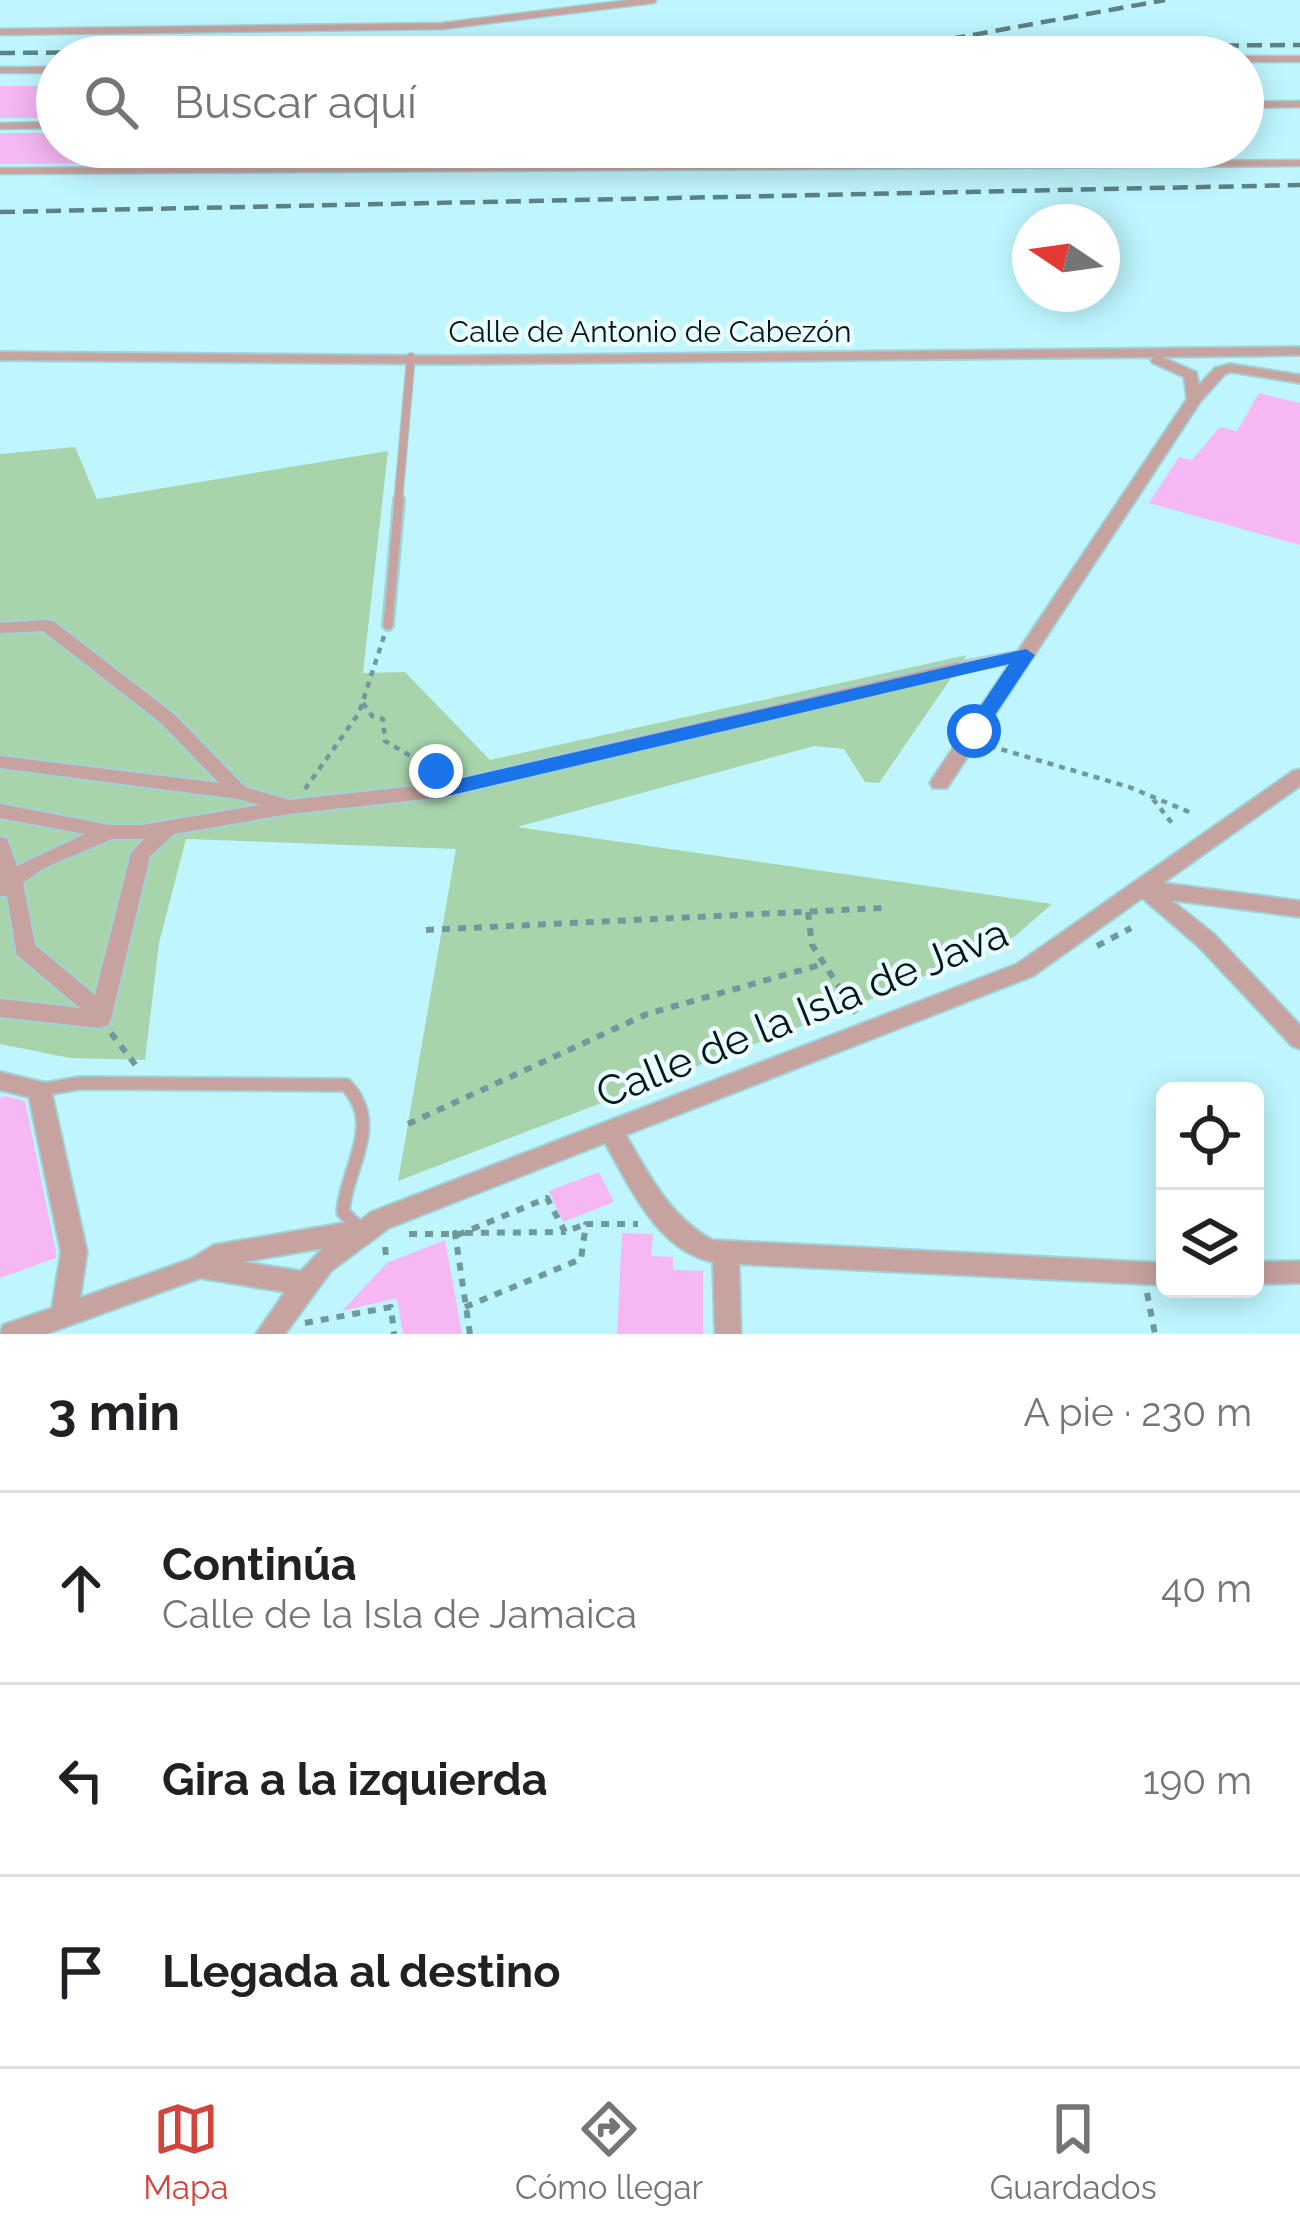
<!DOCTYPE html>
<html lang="es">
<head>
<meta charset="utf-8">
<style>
  :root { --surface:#fff; --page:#f6f6f6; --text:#202124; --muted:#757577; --line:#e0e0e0; --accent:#d2433c }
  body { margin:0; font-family:Raleway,sans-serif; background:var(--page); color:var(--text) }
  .controls { position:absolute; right:36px; bottom:36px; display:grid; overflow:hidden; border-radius:18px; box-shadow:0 6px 30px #0003 }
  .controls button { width:108px; height:108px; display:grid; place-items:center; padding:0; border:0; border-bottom:3px solid var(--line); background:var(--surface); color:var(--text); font:60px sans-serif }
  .compass { position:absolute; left:1012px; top:204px; width:108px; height:108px; border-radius:50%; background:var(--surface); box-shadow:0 6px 30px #0003; rotate:283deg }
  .stop { position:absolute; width:36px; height:36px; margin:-27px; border:9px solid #1a73e8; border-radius:50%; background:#fff }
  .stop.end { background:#1a73e8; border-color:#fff; box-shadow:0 3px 12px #0008 }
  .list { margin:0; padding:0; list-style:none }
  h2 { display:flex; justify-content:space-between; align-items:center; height:156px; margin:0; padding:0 48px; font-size:51px }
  h2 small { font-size:39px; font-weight:400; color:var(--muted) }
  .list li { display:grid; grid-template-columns:78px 1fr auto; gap:36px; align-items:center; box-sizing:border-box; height:192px; padding:0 48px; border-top:3px solid var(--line) }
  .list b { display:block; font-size:45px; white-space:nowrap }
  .list p { margin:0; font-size:39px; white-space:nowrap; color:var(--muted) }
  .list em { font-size:39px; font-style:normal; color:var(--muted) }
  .icon { flex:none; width:66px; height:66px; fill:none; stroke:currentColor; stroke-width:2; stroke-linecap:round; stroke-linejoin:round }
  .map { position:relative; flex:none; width:1300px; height:1334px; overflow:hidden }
  .search { position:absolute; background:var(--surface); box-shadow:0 6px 30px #0003; left:36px; right:36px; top:36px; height:132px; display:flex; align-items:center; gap:30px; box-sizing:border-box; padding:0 42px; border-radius:66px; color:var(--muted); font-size:45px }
  .sheet { height:732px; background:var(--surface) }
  nav { display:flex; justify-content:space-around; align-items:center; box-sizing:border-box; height:168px; border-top:3px solid var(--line); background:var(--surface); font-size:33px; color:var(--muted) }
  nav a { display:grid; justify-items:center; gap:6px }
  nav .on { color:var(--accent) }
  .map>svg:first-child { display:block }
</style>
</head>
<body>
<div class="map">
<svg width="1300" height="1334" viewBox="0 0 1300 1334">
  <rect width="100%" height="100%" fill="#bff6fe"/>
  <path fill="#a8d4ac" d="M75 447 97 499 388 451 363 673 405 672 490 760 967 655 879 783 865 782 844 749 814 746 517 827 1052 904 1014 937 867 1001 398 1181 456 849 186 839 159 943 145 1060 70 1058 0 1044V454Z"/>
  <path fill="#f6b7f5" d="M0 86H57V118H0Z
    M0 133H57V147H250V162L0 164Z
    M1259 393 1300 403V545L1149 503 1179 457 1192 460 1220 427 1237 431Z
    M5 1096 25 1101 56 1252V1258L0 1278V1098Z
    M599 1172 614 1202 563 1222 549 1191Z
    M622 1233 653 1234 651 1256 673 1257V1270L703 1271V1334H617Z
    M445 1240 462 1334H403L397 1298 342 1311 387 1263Z"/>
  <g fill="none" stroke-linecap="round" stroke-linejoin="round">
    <defs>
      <path id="lane-far3" d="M0 32 442 26 653 0
        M1243 59H1300
        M0 70H57
        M1243 105 1300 104
        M0 126 57 125
        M0 171 1300 163"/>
      <path id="lane-far2" d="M398 503 411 357"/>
      <path id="lane-far1" d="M388 625 399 500
        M958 668 1026 655"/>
      <path id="lane" d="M39 1090 80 1083 346 1085C384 1125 346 1167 343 1212L357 1226"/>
      <path id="street" d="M1300 347V355L1162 357 1196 372 1199 385 1215 368 1230 364 1300 375V383L1231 372 1225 374 1200 402 947 788H933L930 783 933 778 1187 399 1184 377 1153 363 1151 360 1154 357 450 364 0 360V352L450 356Z
        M47 620 53 621 175 715 245 787 289 800 443 783 958 662 967 668 958 674 443 797 289 814 174 834 150 856 111 1019 108 1025 100 1028 0 1017V999L80 1008 17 955 7 896H0V837L7 839 17 866 85 834 0 818V804L109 825H142L260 805 238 799 0 768V756L219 783 161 723 43 631 0 633V623ZM112 839H144L131 853 95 995 35 945 23 883 42 869Z
        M1300 769V786L1163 883 1300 901V917L1171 900 1214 934 1300 1025V1049L1292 1046 1198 946 1142 898 1033 976 626 1135C649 1175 670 1217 712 1240L1165 1263V1285L739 1264 741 1334H715L713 1262C657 1250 631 1188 605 1143L389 1228 331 1271 285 1334H256L285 1292 200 1278 46 1334H0L3 1325 52 1308 61 1252 29 1097 0 1090V1072L47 1083 51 1090 87 1252 80 1298 191 1259 214 1245 361 1220 371 1212 1017 964 1293 771ZM323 1248 301 1271 243 1262Z
        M1300 1261V1283L1255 1284V1262Z"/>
    </defs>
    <use href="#lane-far3" stroke="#a1d2da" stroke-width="9"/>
    <use href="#lane-far2" stroke="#a1d2da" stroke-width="10"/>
    <use href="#lane-far1" stroke="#a1d2da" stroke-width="14"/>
    <use href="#lane" stroke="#a1d2da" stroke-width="16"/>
    <use href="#street" stroke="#a1d2da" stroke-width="4"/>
    <path stroke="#70999e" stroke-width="4.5" stroke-dasharray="6 6" stroke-linecap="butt" d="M363 703 372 716 383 719 385 741 436 771
      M990 746 1129 787 1194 814
      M305 789 359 713 384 636
      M1153 799 1175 827"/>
    <path stroke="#70999e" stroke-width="6" stroke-dasharray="8 8" stroke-linecap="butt" d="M808 912 812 945 856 1013
      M426 930 883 908
      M1097 946 1131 928
      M111 1033 137 1067
      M408 1124 647 1014 823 964
      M409 1234H460L547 1198 565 1232 583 1225
      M385 1247 387 1263
      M1147 1293 1155 1334
      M465 1307 581 1259 586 1224H638
      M305 1323 391 1307 394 1334
      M470 1334 455 1233 565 1232"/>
    <use href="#lane-far3" stroke="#c7a39f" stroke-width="6"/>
    <use href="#lane-far2" stroke="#c7a39f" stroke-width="8"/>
    <use href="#lane-far1" stroke="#c7a39f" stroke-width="9"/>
    <use href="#lane" stroke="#c7a39f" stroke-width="12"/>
    <use href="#street" fill="#c7a39f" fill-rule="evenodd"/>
    <path stroke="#5c8186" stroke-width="4.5" stroke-dasharray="15 8" stroke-linecap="butt" d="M994 47 1300 45
      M0 53 689 48
      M721 57 939 41 1165 0
      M0 212 1300 185"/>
  </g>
  <path fill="#1a73e8" d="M1026 649 1035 655 981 736 974 738 964 731 1009 664 443 797 435 795 426 771 444 766 450 781Z"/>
  <g text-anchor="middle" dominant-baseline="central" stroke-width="9" stroke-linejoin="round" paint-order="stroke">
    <g font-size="30" fill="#02171a" stroke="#eafcfe">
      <text x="650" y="331">Calle de Antonio de Cabezón</text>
    </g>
    <g font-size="42" fill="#02171a" stroke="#eafcfe">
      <text transform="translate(802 1013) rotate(-22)">Calle de la Isla de Java</text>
    </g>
  </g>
</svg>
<div class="controls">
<button><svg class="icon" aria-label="locate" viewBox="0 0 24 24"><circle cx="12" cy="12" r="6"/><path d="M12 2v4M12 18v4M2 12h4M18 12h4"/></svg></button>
<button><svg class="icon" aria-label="layers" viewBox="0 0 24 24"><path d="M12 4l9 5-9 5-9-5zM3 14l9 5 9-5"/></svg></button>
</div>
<svg class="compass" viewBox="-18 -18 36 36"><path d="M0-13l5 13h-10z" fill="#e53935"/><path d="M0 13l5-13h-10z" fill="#757577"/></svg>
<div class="stop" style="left:974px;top:731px"></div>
<div class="stop end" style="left:436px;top:771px"></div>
<div class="search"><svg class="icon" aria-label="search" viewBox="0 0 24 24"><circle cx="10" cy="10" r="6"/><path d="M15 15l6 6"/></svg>Buscar aquí</div>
</div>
<section class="sheet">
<h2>3 min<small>A pie · 230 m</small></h2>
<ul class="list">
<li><svg class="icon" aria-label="ahead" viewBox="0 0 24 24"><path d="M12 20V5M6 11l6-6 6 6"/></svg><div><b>Continúa</b><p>Calle de la Isla de Jamaica</p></div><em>40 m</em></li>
<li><svg class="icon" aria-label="left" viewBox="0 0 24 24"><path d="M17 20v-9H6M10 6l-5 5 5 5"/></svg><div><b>Gira a la izquierda</b></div><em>190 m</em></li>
<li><svg class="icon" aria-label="arrive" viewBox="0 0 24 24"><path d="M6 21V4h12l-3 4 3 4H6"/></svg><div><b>Llegada al destino</b></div></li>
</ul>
</section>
<nav>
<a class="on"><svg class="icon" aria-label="map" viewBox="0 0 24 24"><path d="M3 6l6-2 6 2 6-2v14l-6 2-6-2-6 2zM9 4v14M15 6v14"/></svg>Mapa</a>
<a><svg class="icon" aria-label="directions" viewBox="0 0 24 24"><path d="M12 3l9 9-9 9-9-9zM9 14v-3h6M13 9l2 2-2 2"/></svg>Cómo llegar</a>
<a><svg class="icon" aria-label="saved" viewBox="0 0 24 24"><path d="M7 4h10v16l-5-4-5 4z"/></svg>Guardados</a>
</nav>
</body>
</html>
